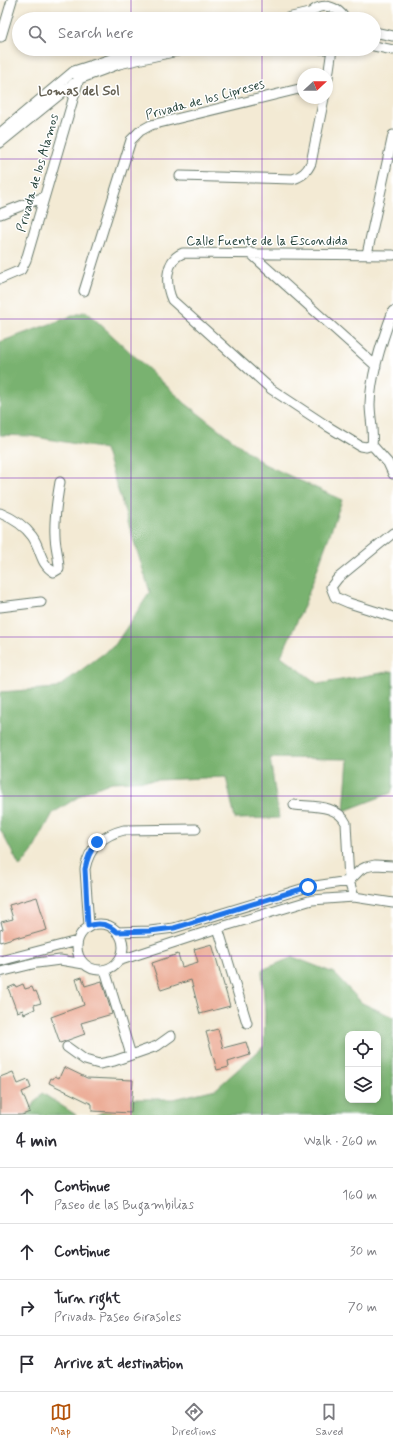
<!DOCTYPE html>
<html lang="en">
<head>
<meta charset="utf-8">
<style>
  :root { --surface:#fff; --page:#f7f7f7; --text:#2b2b33; --muted:#7c7c81; --line:#e1e1e2; --accent:#b45309 }
  body { margin:0; font-family:Mynerve,sans-serif; background:var(--page); color:var(--text) }
  .controls { position:absolute; right:12px; bottom:12px; display:grid; overflow:hidden; border-radius:8px; box-shadow:0 2px 6px #0003 }
  .controls button { width:36px; height:36px; display:grid; place-items:center; padding:0; border:0; border-bottom:1px solid var(--line); background:var(--surface); color:var(--text); font:20px sans-serif }
  .compass { position:absolute; left:297px; top:68px; width:36px; height:36px; border-radius:50%; background:var(--surface); box-shadow:0 2px 6px #0003; rotate:68deg }
  .stop { position:absolute; width:12px; height:12px; margin:-9px; border:3px solid #1a73e8; border-radius:50%; background:#fff }
  .stop.end { background:#1a73e8; border-color:#fff; box-shadow:0 1px 4px #0008 }
  .list { margin:0; padding:0; list-style:none }
  h2 { display:flex; justify-content:space-between; align-items:center; height:52px; margin:0; padding:0 16px; font-size:17px }
  h2 small { font-size:13px; font-weight:400; color:var(--muted) }
  .list li { display:grid; grid-template-columns:26px 1fr auto; gap:12px; align-items:center; box-sizing:border-box; height:56px; padding:0 16px; border-top:1px solid var(--line) }
  .list b { display:block; font-size:15px; white-space:nowrap }
  .list p { margin:0; font-size:13px; white-space:nowrap; color:var(--muted) }
  .list em { font-size:13px; font-style:normal; color:var(--muted) }
  .icon { flex:none; width:22px; height:22px; fill:none; stroke:currentColor; stroke-width:2; stroke-linecap:round; stroke-linejoin:round }
  .map { position:relative; flex:none; width:393px; height:1115px; overflow:hidden }
  .search { position:absolute; background:var(--surface); box-shadow:0 2px 6px #0003; left:12px; right:12px; top:12px; height:44px; display:flex; align-items:center; gap:10px; box-sizing:border-box; padding:0 14px; border-radius:22px; color:var(--muted); font-size:15px }
  .sheet { height:276px; background:var(--surface) }
  nav { display:flex; justify-content:space-around; align-items:center; box-sizing:border-box; height:56px; border-top:1px solid var(--line); background:var(--surface); font-size:11px; color:var(--muted) }
  nav a { display:grid; justify-items:center; gap:2px }
  nav .on { color:var(--accent) }
  .map>svg:first-child { display:block }
</style>
</head>
<body>
<div class="map">
<svg width="393" height="1115" viewBox="0 0 393 1115">
  <rect width="100%" height="100%" fill="#fff"/>
  <filter id="ink" filterUnits="userSpaceOnUse"><feTurbulence type="fractalNoise" baseFrequency=".025" numOctaves="2"/><feDisplacementMap in="SourceGraphic" scale="8" xChannelSelector="R" yChannelSelector="G"/><feConvolveMatrix kernelMatrix="1 2 1 2 8 2 1 2 1" color-interpolation-filters="sRGB"/></filter>
  <filter id="wash" filterUnits="userSpaceOnUse"><feTurbulence type="fractalNoise" baseFrequency=".012" numOctaves="4" result="noise"/><feDisplacementMap in="SourceGraphic" scale="16" xChannelSelector="R" yChannelSelector="G"/><feGaussianBlur stdDeviation="0.9" result="paint"/><feColorMatrix in="noise" values="0 0 0 0 0 0 0 0 0 0 0 0 0 0 0 0 0 1.4 0 .05"/><feComposite in="paint" operator="in"/></filter>
  <g filter="url(#wash)">
    <rect width="100%" height="100%" fill="#f3ead4"/>
    <path fill="#79b270" stroke="#4c7852" fill-rule="evenodd" d="M86 311 186 404 264 464 342 500 304 606 281 656 318 684 393 671V786L391 793 344 811 348 759 270 758 279 818 235 819 226 777 112 782 86 792 53 813 32 852 20 867 0 829V692L57 688 115 645 150 592 105 449 30 436 0 435V342Z
      M293 957 334 973 362 1003 393 1017V1115H96L133 1099H174L216 1089 264 1046 265 1014 262 970ZM348 1034H378V1100H348Z
      M42 1093 76 1115H26Z"/>
    <g id="blocks">
      <path fill="#eba891" d="M37 897 47 930 19 938V936L0 942V930L3 929 1 922 13 919 9 905Z
        M212 944 230 1006 200 1014 191 980 161 990 152 963 178 954 182 967 198 962 194 949Z
        M82 977 85 986 102 981 112 1014 81 1023 85 1034 60 1043 51 1017 84 1005 76 979Z
        M23 984 25 989 32 987 34 992 36 991 41 1003 34 1005 35 1009 24 1014 23 1010 17 1012 8 988 15 985 16 987Z
        M218 1029 223 1048 246 1042 250 1055 228 1062 229 1067 217 1070 206 1032Z
        M64 1067 87 1078 133 1080 131 1113 92 1111V1104L49 1083 51 1078 53 1079 55 1076 59 1078Z
        M13 1072 18 1084 28 1080 31 1088 22 1092 30 1112 22 1115H0V1077Z"/>
    </g>
  </g>
  <g filter="url(#ink)">
    <use href="#blocks" fill-opacity="0" stroke="#697a6c" stroke-width="1"/>
    <g fill="none" stroke-linecap="round" stroke-linejoin="round">
      <defs>
        <path id="minor" d="M283 19 309 13
          M307 19C315 1 336 3 345 19
          M374 32 393 36
          M1 37 12 0
          M374 46 393 50
          M321 49H324
          M327 84 332 49
          M0 133 74 71 117 57 150 49
          M0 143 79 79 119 64 187 49
          M180 176 293 179C302 176 307 172 311 163L324 98
          M0 214 44 197
          M249 252 376 366
          M367 254 393 135
          M0 279 21 270 26 260 79 79 74 71
          M84 291 131 140 140 131 151 125 303 88
          M372 445 366 447 360 446 327 426 271 389 172 300C165 284 165 260 183 253L393 255
          M372 445C374 431 370 418 370 404 371 373 382 340 393 311
          M372 445 388 463 393 474
          M0 513C12 518 24 525 32 536 41 548 40 565 54 572L59 569C59 557 55 546 55 535 54 517 57 499 60 482
          M393 533 338 578 331 587 335 597 349 603 393 617
          M0 607 41 602
          M294 805C312 807 337 804 346 823L349 881 354 897
          M77 947a23 23 0 1 1 46 0a23 23 0 1 1-46 0Z
          M89 926 85 869C89 847 103 835 124 830L196 829
          M218 928 247 1023
          M117 932 150 931 174 928 308 887 349 881 360 870 366 867 375 865 393 866
          M0 961 77 941
          M118 961 218 928 312 900 354 897 393 903
          M105 970 131 1055
          M0 972 37 963 60 960 84 964
          M67 1047 85 1060 99 1064 114 1061 157 1046 171 1036"/>
      </defs>
      <use href="#minor" stroke="#697a6c" stroke-width="11"/>
      <use href="#minor" stroke="#fff" stroke-width="9"/>
    </g>
  </g>
  <g fill="none" stroke-linecap="round" stroke-linejoin="round" filter="url(#ink)">
    <path stroke="#1a73e8" stroke-width="5" d="M97 842C90 851 87 858 85 869L88 926C100 922 108 924 117 932L150 931 174 928 308 887"/>
  </g>
  <path fill="none" stroke="#7b2cbf" stroke-width="1" stroke-opacity="0.55" d="M131 0V19M262 0V19M131 49V1115M262 49V1115M0 159H393M0 319H393M0 478H393M0 637H393M0 796H393M0 956H393"/>
  <g text-anchor="middle" dominant-baseline="central" stroke-width="3" stroke-linejoin="round" paint-order="stroke">
    <g font-size="13" fill="#1f3d34" stroke="#fff">
      <text transform="translate(205 100) rotate(-15)">Privada de los Cipreses</text>
      <text transform="translate(38 173) rotate(-74)">Privada de los Alamos</text>
      <text x="267" y="241">Calle Fuente de la Escondida</text>
    </g>
    <g font-size="14" font-weight="bold" fill="#666255" stroke="#fff">
      <text x="79" y="91">Lomas del Sol</text>
    </g>
  </g>
</svg>
<div class="controls">
<button><svg class="icon" aria-label="locate" viewBox="0 0 24 24"><circle cx="12" cy="12" r="6"/><path d="M12 2v4M12 18v4M2 12h4M18 12h4"/></svg></button>
<button><svg class="icon" aria-label="layers" viewBox="0 0 24 24"><path d="M12 4l9 5-9 5-9-5zM3 14l9 5 9-5"/></svg></button>
</div>
<svg class="compass" viewBox="-18 -18 36 36"><path d="M0-13l5 13h-10z" fill="#e53935"/><path d="M0 13l5-13h-10z" fill="#7c7c81"/></svg>
<div class="stop" style="left:308px;top:887px"></div>
<div class="stop end" style="left:97px;top:842px"></div>
<div class="search"><svg class="icon" aria-label="search" viewBox="0 0 24 24"><circle cx="10" cy="10" r="6"/><path d="M15 15l6 6"/></svg>Search here</div>
</div>
<section class="sheet">
<h2>4 min<small>Walk · 260 m</small></h2>
<ul class="list">
<li><svg class="icon" aria-label="ahead" viewBox="0 0 24 24"><path d="M12 20V5M6 11l6-6 6 6"/></svg><div><b>Continue</b><p>Paseo de las Bugambilias</p></div><em>160 m</em></li>
<li><svg class="icon" aria-label="ahead" viewBox="0 0 24 24"><path d="M12 20V5M6 11l6-6 6 6"/></svg><div><b>Continue</b></div><em>30 m</em></li>
<li><svg class="icon" aria-label="right" viewBox="0 0 24 24"><path d="M7 20v-9h11M14 6l5 5-5 5"/></svg><div><b>Turn right</b><p>Privada Paseo Girasoles</p></div><em>70 m</em></li>
<li><svg class="icon" aria-label="arrive" viewBox="0 0 24 24"><path d="M6 21V4h12l-3 4 3 4H6"/></svg><div><b>Arrive at destination</b></div></li>
</ul>
</section>
<nav>
<a class="on"><svg class="icon" aria-label="map" viewBox="0 0 24 24"><path d="M3 6l6-2 6 2 6-2v14l-6 2-6-2-6 2zM9 4v14M15 6v14"/></svg>Map</a>
<a><svg class="icon" aria-label="directions" viewBox="0 0 24 24"><path d="M12 3l9 9-9 9-9-9zM9 14v-3h6M13 9l2 2-2 2"/></svg>Directions</a>
<a><svg class="icon" aria-label="saved" viewBox="0 0 24 24"><path d="M7 4h10v16l-5-4-5 4z"/></svg>Saved</a>
</nav>
</body>
</html>
